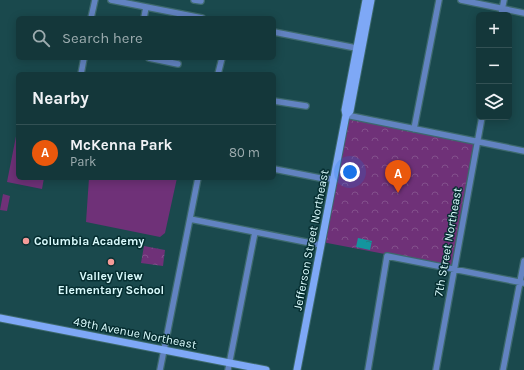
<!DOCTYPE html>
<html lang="en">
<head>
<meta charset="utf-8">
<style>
  :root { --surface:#14373a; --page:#214245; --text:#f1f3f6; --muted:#9dacaf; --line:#335154; --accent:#ea580c }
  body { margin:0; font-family:Karla,sans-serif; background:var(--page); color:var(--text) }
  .controls { position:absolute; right:12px; top:12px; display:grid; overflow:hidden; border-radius:6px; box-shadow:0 2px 10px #0003 }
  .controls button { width:36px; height:36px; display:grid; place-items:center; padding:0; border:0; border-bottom:1px solid var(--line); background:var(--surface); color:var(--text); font:20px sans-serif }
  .you { position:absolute; left:350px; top:172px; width:14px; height:14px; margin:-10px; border:3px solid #fff; border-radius:50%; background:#1a73e8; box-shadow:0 0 0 6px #1a73e833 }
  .badge { display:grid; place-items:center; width:26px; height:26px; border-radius:50%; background:var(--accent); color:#fff; font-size:13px; font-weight:700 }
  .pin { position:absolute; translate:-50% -33px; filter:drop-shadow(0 1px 2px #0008) }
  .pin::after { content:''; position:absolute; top:21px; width:14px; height:12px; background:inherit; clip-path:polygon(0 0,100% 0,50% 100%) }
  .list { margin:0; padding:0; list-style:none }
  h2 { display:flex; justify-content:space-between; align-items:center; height:52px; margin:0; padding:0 16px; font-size:17px }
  h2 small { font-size:13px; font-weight:400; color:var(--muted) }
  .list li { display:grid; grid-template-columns:26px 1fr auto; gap:12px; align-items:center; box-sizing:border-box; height:56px; padding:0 16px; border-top:1px solid var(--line) }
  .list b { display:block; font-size:15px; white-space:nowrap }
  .list p { margin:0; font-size:13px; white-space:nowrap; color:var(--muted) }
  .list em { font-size:13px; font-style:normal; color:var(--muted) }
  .icon { flex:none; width:22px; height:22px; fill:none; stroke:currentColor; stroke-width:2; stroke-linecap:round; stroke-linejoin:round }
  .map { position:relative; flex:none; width:524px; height:370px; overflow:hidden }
  .search { position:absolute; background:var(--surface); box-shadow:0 2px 10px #0003; left:16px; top:16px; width:260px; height:44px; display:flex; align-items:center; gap:10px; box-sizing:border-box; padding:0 14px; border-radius:6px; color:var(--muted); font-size:15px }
  .panel { position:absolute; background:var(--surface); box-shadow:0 2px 10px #0003; left:16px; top:72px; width:260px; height:108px; border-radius:6px }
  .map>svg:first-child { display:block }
</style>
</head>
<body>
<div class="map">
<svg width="524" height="370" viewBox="0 0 524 370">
  <defs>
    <pattern id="park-crowns" width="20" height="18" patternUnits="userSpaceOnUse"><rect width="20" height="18" fill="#6f3178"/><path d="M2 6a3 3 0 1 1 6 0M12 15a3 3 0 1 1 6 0" fill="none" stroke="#83508c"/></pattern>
    <pattern id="water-ripples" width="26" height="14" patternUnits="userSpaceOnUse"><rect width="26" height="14" fill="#14959e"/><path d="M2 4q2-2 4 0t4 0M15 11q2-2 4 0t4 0" fill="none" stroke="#247b81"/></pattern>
  </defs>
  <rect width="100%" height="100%" fill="#1a494d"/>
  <path fill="#6f3178" d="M18 126V178H44L42 189 7 182Z
    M89 178H177L165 233 160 237 86 222Z
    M3 194 10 196 7 211 0 210Z"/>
  <path fill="url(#park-crowns)" d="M344 117 475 144 453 267 322 242Z
    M144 246 165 250 163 266 141 263Z"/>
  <path fill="url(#water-ripples)" d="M358 238 372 241 370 250 356 247Z"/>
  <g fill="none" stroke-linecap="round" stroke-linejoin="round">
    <defs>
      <path id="street" d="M111 0 202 18
        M194 0 201 1
        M461 0 524 13
        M501 15 504 0
        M91 18 95 0
        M144 18 146 7
        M274 32 356 48
        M149 58 178 64
        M81 74 84 58
        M218 74 222 58
        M274 101 306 106
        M346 115 524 151
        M414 129 439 0
        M274 169 320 178 333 179
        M190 219 321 245
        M160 370 198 178
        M228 370 255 232
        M368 370 387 256 524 283
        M436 370 482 117
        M503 370 524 261"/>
      <path id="secondary" d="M346 115 350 111 371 0
        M0 318 266 370
        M297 370 346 115 345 110 366 0"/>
    </defs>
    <use href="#street" stroke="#3d696d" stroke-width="8"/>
    <use href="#secondary" stroke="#3d696d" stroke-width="9"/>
    <use href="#street" stroke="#6283c1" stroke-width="5.5"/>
    <use href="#secondary" stroke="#7ea8f6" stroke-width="7"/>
  </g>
  <g fill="#f59b98" stroke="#062e31" stroke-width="1.5">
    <circle cx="26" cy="241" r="4"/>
    <circle cx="111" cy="262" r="4"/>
  </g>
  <g text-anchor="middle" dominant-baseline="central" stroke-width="3" stroke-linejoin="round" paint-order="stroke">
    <g font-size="12" fill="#dafbfd" stroke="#062e31">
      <text transform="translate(311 240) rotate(-79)">Jefferson Street Northeast</text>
      <text transform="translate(448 242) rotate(-80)">7th Street Northeast</text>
      <text transform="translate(135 333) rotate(11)">49th Avenue Northeast</text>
    </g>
    <g font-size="12" font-weight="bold" fill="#dafbfd" stroke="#062e31" text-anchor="start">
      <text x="34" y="241">Columbia Academy</text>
      <text x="111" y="276" text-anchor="middle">Valley View<tspan x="111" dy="14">Elementary School</tspan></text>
    </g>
  </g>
</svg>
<div class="controls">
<button>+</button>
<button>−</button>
<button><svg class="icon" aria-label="layers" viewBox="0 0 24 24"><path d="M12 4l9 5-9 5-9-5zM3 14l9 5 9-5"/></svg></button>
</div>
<div class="you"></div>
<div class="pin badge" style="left:398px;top:193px">A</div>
<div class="search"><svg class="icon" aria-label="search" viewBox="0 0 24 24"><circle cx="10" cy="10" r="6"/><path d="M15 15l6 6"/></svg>Search here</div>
<section class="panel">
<h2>Nearby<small></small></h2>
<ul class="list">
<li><span class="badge">A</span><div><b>McKenna Park</b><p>Park</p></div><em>80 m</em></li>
</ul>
</section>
</div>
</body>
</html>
